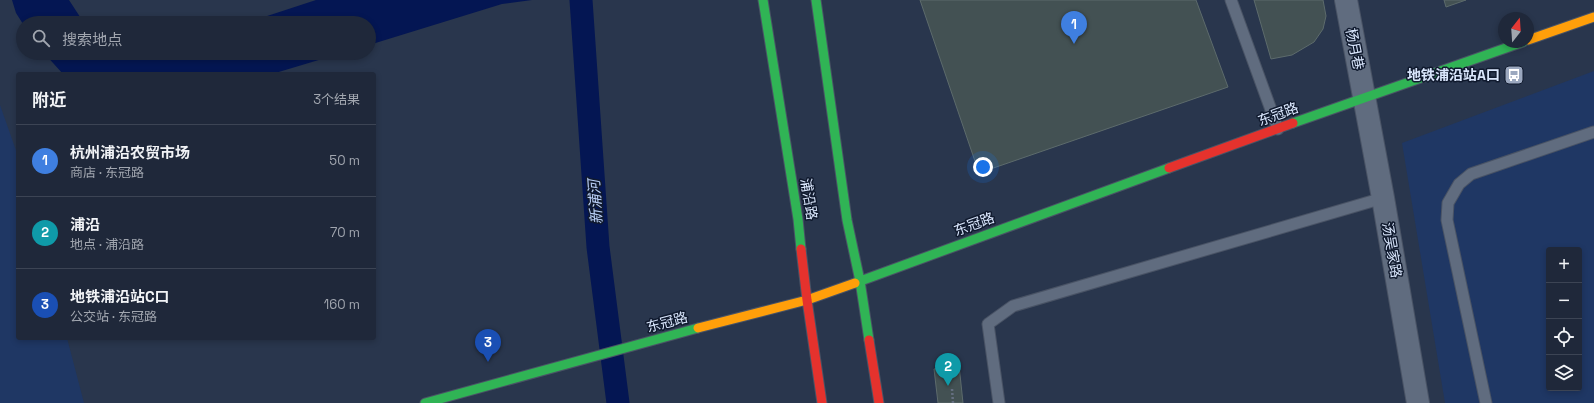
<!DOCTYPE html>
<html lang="zh">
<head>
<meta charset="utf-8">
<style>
  :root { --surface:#1f283a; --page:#273042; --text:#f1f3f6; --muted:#a1a6af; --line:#3c4454; --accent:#9ba8bf }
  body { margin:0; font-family:"Space Grotesk","Noto Sans SC",sans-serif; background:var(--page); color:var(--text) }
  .controls { position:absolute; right:12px; bottom:12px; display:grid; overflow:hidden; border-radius:4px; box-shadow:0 2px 6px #0003 }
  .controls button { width:36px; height:36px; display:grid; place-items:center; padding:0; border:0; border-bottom:1px solid var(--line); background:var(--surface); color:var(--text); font:20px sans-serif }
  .compass { position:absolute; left:1498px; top:12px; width:36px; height:36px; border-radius:50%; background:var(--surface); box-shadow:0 2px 6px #0003; rotate:17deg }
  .you { position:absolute; left:983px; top:167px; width:14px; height:14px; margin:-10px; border:3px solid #fff; border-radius:50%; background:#1a73e8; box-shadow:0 0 0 6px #1a73e833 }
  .badge { display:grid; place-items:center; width:26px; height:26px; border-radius:50%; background:var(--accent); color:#fff; font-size:13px; font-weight:700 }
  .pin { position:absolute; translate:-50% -33px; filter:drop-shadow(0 1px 2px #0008) }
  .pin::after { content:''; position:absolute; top:21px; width:14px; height:12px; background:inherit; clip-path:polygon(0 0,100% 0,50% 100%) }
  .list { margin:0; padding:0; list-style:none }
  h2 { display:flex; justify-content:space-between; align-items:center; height:52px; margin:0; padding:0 16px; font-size:17px }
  h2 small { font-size:13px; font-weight:400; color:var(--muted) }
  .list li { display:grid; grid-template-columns:26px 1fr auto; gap:12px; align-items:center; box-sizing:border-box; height:72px; padding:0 16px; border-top:1px solid var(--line) }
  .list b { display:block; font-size:15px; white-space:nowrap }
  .list p { margin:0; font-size:13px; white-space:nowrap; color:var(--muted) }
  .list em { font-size:13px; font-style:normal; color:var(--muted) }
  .icon { flex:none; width:22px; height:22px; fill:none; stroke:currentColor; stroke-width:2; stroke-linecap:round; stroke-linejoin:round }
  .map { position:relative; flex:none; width:1594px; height:403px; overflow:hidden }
  .search { position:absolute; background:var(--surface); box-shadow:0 2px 6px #0003; left:16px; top:16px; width:360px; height:44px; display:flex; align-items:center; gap:10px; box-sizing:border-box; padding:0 14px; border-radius:22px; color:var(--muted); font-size:15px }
  .panel { position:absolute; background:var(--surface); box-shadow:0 2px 6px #0003; left:16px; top:72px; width:360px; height:268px; border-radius:4px }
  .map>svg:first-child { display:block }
</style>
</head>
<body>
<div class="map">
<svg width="1594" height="403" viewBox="0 0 1594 403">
  <rect width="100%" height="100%" fill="#29364d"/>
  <path fill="#1f3764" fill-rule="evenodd" d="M1594 71V403H1445L1402 143ZM1549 250H1579V388H1549Z
    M0 105 18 156V338H67L84 403H0Z"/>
  <path fill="#041653" d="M12 0H69L84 23 23 24 16 13Z
    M316 0H532L502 4 369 45V23H250L258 19Z
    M44 53H120L124 56 167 59 197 53H342L272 74H63Z"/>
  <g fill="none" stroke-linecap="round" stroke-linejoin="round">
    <path stroke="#041653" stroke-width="23" d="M581 0 598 247 618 403"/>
  </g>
  <path fill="#435153" stroke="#5d6b6c" d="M920 0H1196L1228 87 979 173Z
    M1254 0H1323L1326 16 1323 29 1314 42 1292 55 1271 59Z
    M1444 0H1466L1446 7Z
    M959 365 963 403H938L934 369Z"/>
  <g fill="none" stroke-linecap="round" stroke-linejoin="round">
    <defs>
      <path id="lane" d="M1231 0 1278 129
        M999 403 988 324 1013 306 1383 198
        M1486 403 1447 220 1448 203 1459 184 1471 174 1594 132"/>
      <path id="street" d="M1346 0 1383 198 1418 403"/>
      <path id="fast" d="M763 0 798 219 801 249
        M816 0 847 220 860 281 869 340
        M1293 123 1523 42
        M855 283 1169 168
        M425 403 698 328"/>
      <path id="slow" d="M1528 40 1594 17
        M698 328 807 300 855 283"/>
      <path id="jam" d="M1169 168 1293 123
        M801 249 807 300 822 403
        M869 340 879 403"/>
    </defs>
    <use href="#lane" stroke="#495365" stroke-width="13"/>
    <use href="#street" stroke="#495365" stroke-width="24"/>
    <use href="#fast" stroke="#495365" stroke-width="11"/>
    <use href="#slow" stroke="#495365" stroke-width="11"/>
    <use href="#jam" stroke="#495365" stroke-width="11"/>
    <path stroke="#656f81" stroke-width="2.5" stroke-dasharray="2 2" stroke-linecap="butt" d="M952 389 953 403"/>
    <use href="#lane" stroke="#606c7f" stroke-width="11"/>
    <use href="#street" stroke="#606c7f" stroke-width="22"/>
    <use href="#fast" stroke="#30b455" stroke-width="9"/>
    <use href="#slow" stroke="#ff9f0a" stroke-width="9"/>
    <use href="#jam" stroke="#e5322d" stroke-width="9"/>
  </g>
  <defs>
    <symbol id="bus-square" viewBox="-11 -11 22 22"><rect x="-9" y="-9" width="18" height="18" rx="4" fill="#9ba8bf" stroke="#101a2e"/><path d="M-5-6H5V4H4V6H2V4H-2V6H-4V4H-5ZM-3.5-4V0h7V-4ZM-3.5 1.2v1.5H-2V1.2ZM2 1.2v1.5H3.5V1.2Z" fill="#fff"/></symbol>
  </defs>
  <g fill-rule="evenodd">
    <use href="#bus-square" x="1503" y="64" width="22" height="22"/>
  </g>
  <g text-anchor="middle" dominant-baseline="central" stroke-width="3" stroke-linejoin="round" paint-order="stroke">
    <g font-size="14" fill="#d9e6fc" stroke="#101a2e">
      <text transform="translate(1355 49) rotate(79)">杨月巷</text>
      <text transform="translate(1278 114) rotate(-20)">东冠路</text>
      <text transform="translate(809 199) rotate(81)">浦沿路</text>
      <text transform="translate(974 224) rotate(-20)">东冠路</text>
      <text transform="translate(1392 250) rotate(80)">汤吴家路</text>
      <text transform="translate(667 322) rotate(-15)">东冠路</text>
    </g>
    <g font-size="14" font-weight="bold" fill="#d9e6fc" stroke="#101a2e" text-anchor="end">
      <text x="1500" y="75">地铁浦沿站A口</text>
    </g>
    <g font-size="15" font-style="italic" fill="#bcd2fa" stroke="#101a2e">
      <text transform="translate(595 202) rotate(-94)">新浦河</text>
    </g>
  </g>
</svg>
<div class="controls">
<button>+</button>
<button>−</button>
<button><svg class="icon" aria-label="locate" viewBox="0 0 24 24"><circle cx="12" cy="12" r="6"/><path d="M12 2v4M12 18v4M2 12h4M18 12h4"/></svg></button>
<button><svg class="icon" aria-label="layers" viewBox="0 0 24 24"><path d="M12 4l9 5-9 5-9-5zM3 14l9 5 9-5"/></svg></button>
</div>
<svg class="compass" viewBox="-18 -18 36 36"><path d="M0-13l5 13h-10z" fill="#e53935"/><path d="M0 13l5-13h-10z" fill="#a1a6af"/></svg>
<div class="you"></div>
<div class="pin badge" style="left:1074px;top:44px;background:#3f7fe0">1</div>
<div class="pin badge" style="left:948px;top:386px;background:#0f9aa8">2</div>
<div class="pin badge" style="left:488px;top:362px;background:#1a4fb4">3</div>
<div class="search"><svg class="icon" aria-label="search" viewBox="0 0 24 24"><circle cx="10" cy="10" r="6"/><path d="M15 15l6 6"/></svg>搜索地点</div>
<section class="panel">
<h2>附近<small>3个结果</small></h2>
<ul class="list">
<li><span class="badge" style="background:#3f7fe0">1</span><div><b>杭州浦沿农贸市场</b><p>商店 · 东冠路</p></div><em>50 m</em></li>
<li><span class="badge" style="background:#0f9aa8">2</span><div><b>浦沿</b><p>地点 · 浦沿路</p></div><em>70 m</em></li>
<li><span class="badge" style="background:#1a4fb4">3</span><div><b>地铁浦沿站C口</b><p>公交站 · 东冠路</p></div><em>160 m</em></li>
</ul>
</section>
</div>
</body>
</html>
